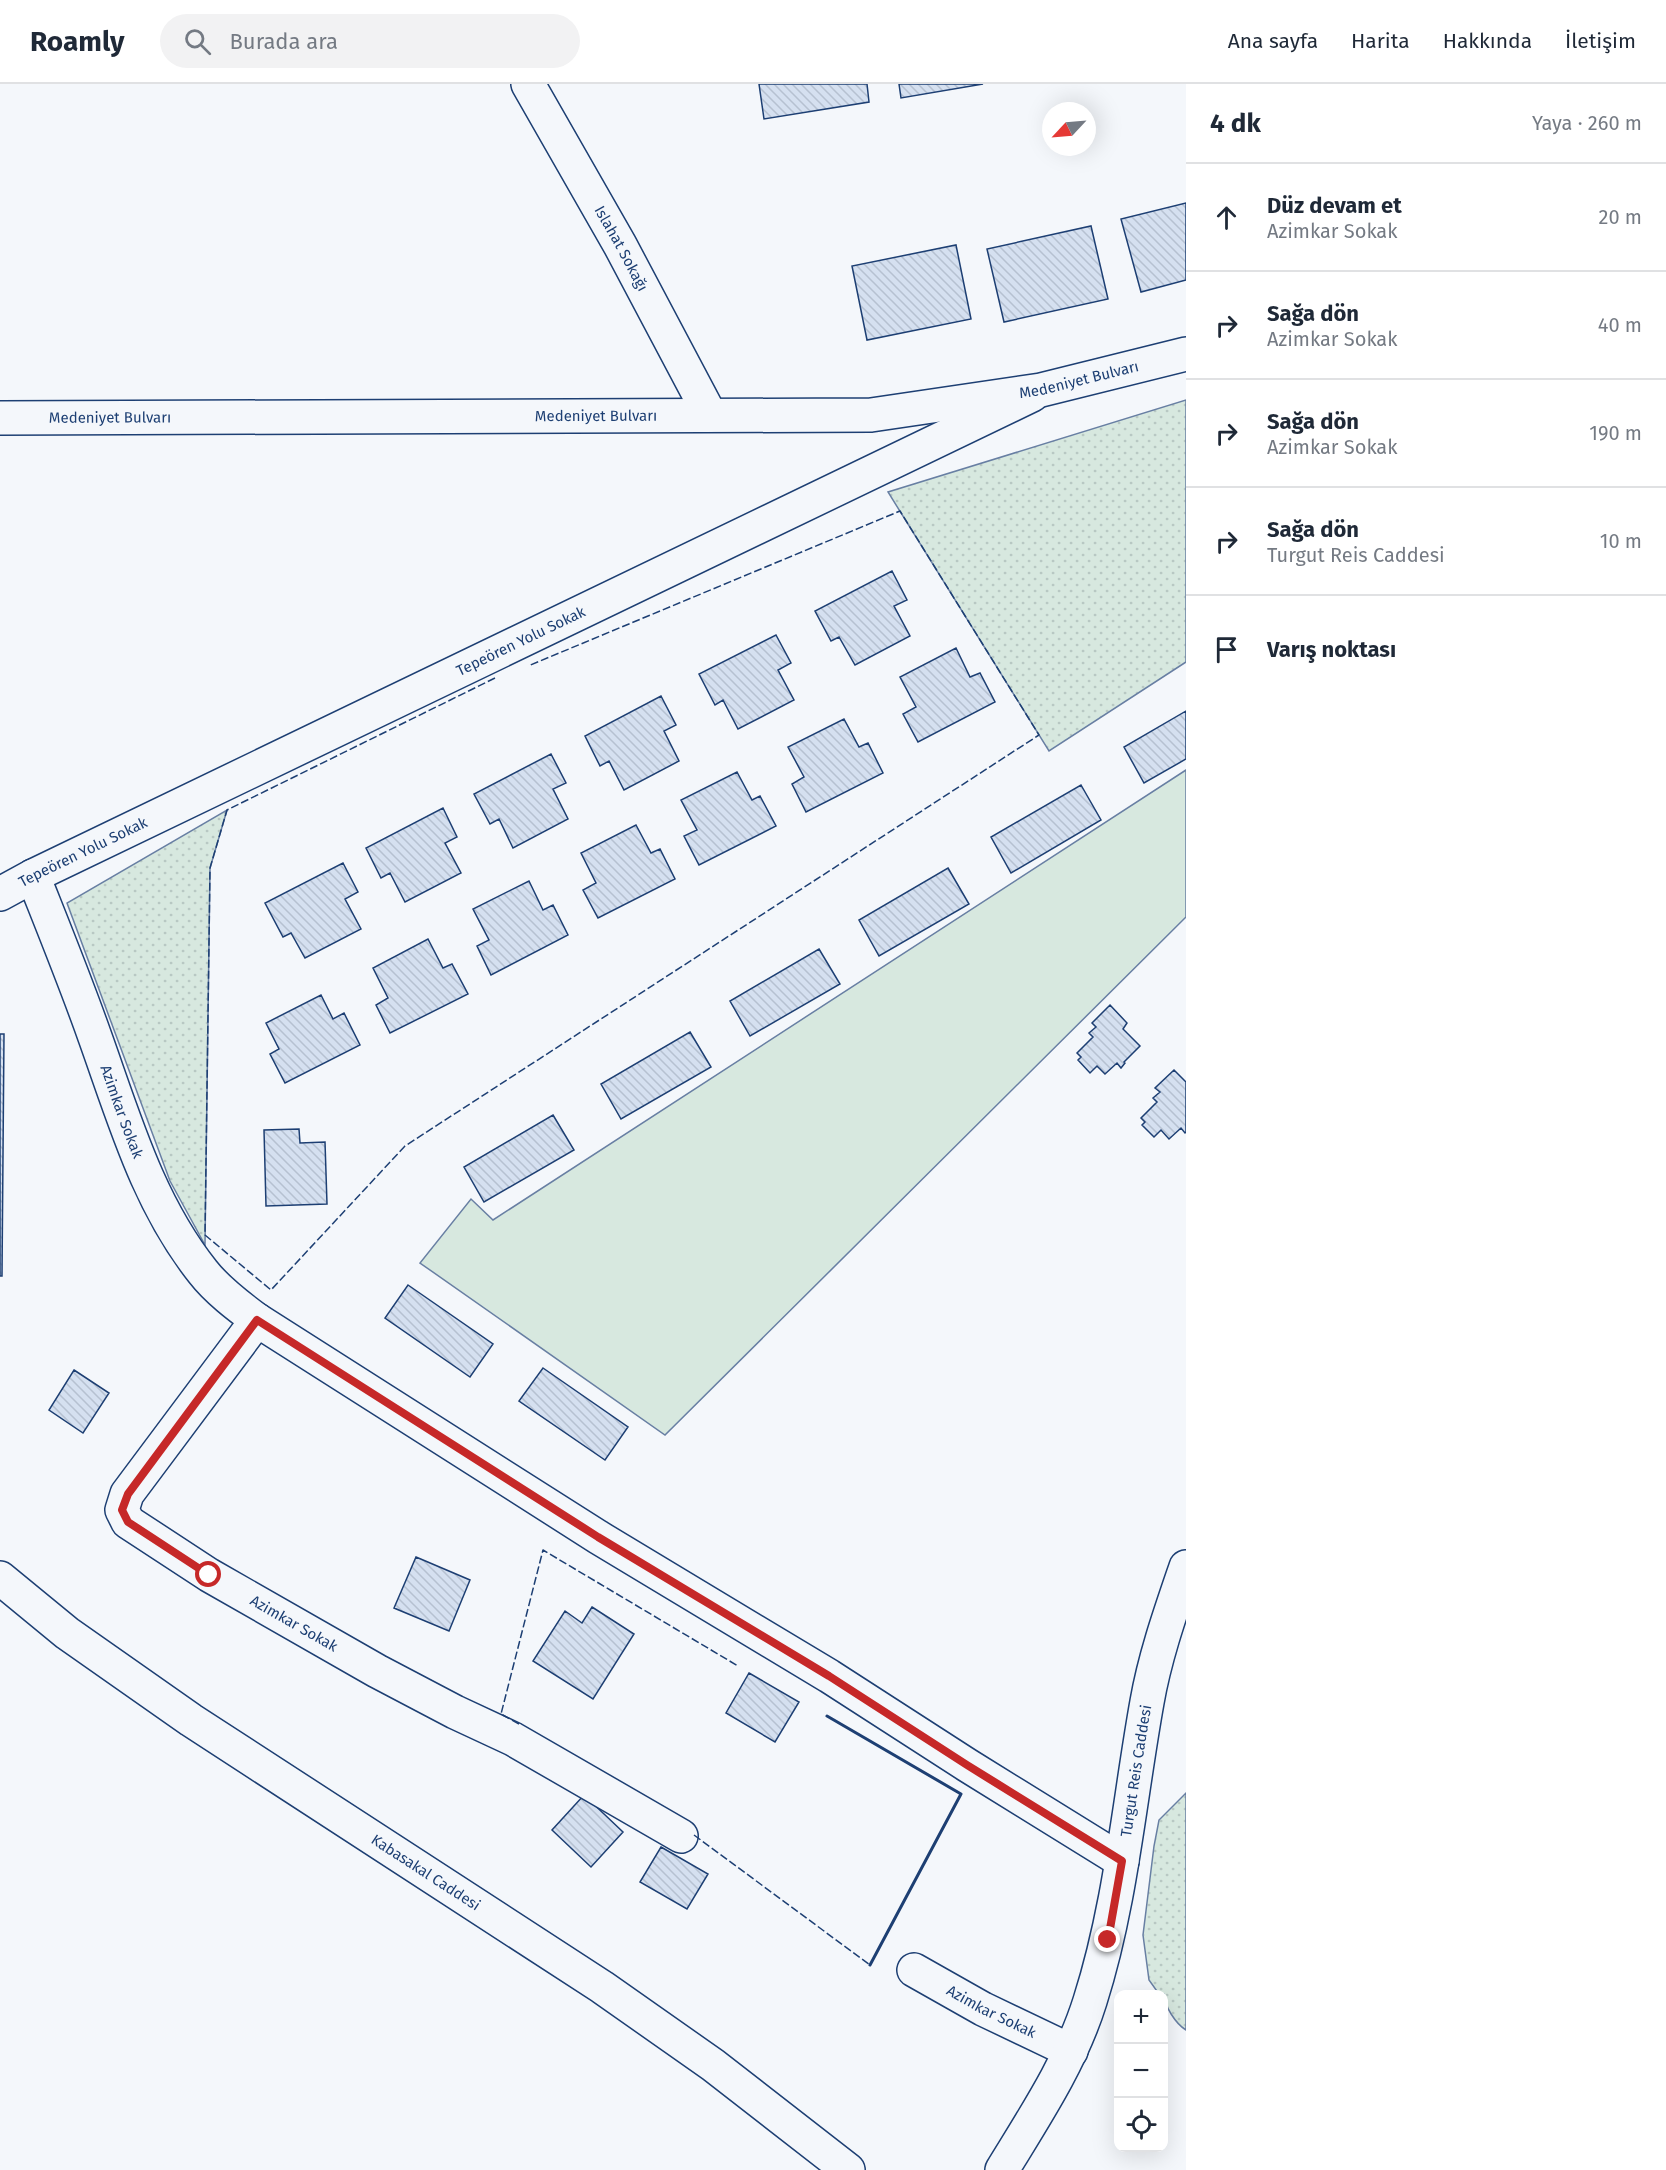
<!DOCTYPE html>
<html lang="tr">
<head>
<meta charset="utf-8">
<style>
  :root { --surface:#fff; --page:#f2f2f3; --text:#1f2937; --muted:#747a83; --line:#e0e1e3 }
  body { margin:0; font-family:"Fira Sans",sans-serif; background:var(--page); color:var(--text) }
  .controls { position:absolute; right:18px; bottom:18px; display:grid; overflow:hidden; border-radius:12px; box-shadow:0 6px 24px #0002 }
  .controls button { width:54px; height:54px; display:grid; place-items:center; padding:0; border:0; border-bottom:2px solid var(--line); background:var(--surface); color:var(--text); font:30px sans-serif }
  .compass { position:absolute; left:1042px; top:18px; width:54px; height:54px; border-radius:50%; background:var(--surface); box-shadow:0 6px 24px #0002; rotate:244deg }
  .stop { position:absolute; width:18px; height:18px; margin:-14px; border:4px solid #c62828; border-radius:50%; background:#fff }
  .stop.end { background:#c62828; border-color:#fff; box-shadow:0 2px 6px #0008 }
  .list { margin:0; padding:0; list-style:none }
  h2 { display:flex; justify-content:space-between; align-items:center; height:78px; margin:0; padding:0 24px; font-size:26px }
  h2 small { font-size:20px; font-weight:400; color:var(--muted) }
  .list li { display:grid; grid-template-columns:39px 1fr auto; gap:18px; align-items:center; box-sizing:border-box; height:108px; padding:0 24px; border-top:2px solid var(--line) }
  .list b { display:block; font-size:22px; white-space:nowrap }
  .list p { margin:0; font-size:20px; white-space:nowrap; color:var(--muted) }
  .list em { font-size:20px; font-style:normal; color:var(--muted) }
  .icon { flex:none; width:33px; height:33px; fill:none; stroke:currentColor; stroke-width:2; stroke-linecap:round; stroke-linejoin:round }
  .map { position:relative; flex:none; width:1186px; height:2086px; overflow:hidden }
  header { display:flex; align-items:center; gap:36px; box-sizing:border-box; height:84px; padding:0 30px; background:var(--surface); border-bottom:2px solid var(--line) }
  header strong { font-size:28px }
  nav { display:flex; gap:33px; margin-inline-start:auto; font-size:21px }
  .search { width:420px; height:54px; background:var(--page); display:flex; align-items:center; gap:15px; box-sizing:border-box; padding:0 21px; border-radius:33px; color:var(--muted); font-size:22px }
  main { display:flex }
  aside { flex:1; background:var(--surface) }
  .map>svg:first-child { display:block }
</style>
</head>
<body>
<header>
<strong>Roamly</strong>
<div class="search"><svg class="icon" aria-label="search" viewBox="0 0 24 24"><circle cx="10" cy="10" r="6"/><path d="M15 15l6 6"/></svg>Burada ara</div>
<nav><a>Ana sayfa</a><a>Harita</a><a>Hakkında</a><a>İletişim</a></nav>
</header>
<main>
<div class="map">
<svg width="1186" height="2086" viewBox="0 0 1186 2086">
  <defs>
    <pattern id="grass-dots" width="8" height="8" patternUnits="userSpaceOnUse" patternTransform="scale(1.5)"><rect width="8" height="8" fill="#d7e8df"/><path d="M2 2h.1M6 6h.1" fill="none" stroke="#b8c8c3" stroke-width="1.8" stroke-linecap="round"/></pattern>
    <pattern id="building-back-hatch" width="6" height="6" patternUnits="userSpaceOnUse" patternTransform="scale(1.5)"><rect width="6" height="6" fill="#d5e0f0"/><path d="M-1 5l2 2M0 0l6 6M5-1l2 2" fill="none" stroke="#b6c1d1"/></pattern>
  </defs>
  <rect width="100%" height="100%" fill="#f4f7fb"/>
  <path fill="url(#grass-dots)" stroke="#687fa3" stroke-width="1.5" d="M1186 316V578L1049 667 888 408Z
    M227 726 210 784 205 1161 170 1097 67 819Z
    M1186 1709V1946C1176 1940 1164 1922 1164 1910H1159L1149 1896 1143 1851 1154 1762 1159 1736Z"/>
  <path fill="#d7e8df" stroke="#687fa3" stroke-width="1.5" d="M1186 686V833L665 1351 420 1179 471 1115 493 1136Z"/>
  <path fill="url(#building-back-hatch)" stroke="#1d3f73" stroke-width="1.5" d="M759 0H867L869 18 764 35Z
    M899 0H983L901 14Z
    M1186 119V196L1141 208 1121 135Z
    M1091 142 1108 215 1004 238 987 165Z
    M956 161 971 235 867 256 852 182Z
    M892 487 907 516 894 522 910 552 855 581 839 553 831 557 815 527Z
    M776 551 791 579 778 586 794 616 738 645 723 616 715 621 699 590Z
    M956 564 970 593 980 589 995 618 918 658 903 630 916 623 900 593Z
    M661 612 676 641 664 647 679 677 624 706 609 677 600 682 585 652Z
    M1186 627V675L1144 699 1124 663Z
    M844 635 859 663 868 659 883 689 806 728 792 700 804 693 788 663Z
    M551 670 566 699 553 705 568 735 513 764 499 735 490 740 474 710Z
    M737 688 752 716 760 712 776 742 699 781 684 752 697 746 681 716Z
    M1081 701 1101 736 1011 789 991 753Z
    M443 724 457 753 445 759 461 789 405 818 390 789 381 794 366 764Z
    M636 741 651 769 660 765 675 795 598 834 583 806 596 799 581 769Z
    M343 779 358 808 345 815 361 845 305 874 291 849 283 853 265 819Z
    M948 784 969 820 879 872 859 836Z
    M529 797 543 826 553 821 568 851 491 891 477 862 489 856 473 825Z
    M428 855 443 884 452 880 468 910 390 949 376 921 388 914 373 884Z
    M819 865 840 900 750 952 730 917Z
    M321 911 333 935 344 929 360 961 285 999 270 970 279 965 266 939Z
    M1110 921 1127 939 1123 945 1140 962 1124 978 1125 979 1121 984 1117 979 1105 990 1097 982 1090 989 1078 976 1081 973 1077 969 1093 953 1089 949 1096 943 1092 939Z
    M690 948 711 983 621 1035 601 1000Z
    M0 950H4L2 1192H0Z
    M1174 986 1186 998V1048L1185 1049 1181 1044 1169 1055 1161 1046 1154 1053 1142 1041 1145 1038 1141 1034 1157 1018 1153 1014 1160 1008 1155 1004Z
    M553 1031 574 1066 484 1118 464 1083Z
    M299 1045 300 1059 325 1058 327 1120 266 1122 264 1046Z
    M408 1201 493 1260 470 1293 385 1234Z
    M543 1284 628 1343 605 1376 519 1317Z
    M74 1286 109 1309 83 1349 49 1326Z
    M416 1473 470 1496 449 1547 394 1524Z
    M592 1523 634 1550 593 1615 533 1577 565 1527 582 1539Z
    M749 1589 799 1618 775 1658 726 1629Z
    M584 1711 623 1748 591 1783 552 1746Z
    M661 1763 708 1790 687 1825 640 1798Z"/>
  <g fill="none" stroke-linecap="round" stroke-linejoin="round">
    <defs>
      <g id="minor">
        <path id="s1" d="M528 0 620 161 710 331"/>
        <path id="s2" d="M33 792C54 845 76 899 95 953 124 1034 148 1119 203 1188 217 1206 238 1222 257 1236L598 1453 829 1592 967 1681 1122 1777"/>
        <path id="s3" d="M0 810 33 792 1032 311"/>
        <path id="s4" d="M257 1236 127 1410 122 1426 128 1438 209 1491 377 1587 455 1628 513 1655 681 1752"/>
        <path id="s5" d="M914 1886 983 1925 1071 1967"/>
      </g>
      <g id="tertiary">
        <path id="s6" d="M0 1494 67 1549 191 1636 602 1903 713 1981 848 2086"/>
        <path id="s7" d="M1002 2086C1035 2032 1071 1978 1090 1917 1121 1820 1129 1718 1147 1618 1155 1572 1171 1527 1186 1483"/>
      </g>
      <g id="primary">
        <path id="s8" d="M0 334 871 331 1041 306 1186 270"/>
      </g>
    </defs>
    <use href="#minor" stroke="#1d3f73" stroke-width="36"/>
    <use href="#tertiary" stroke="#1d3f73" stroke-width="36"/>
    <use href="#primary" stroke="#1d3f73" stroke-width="36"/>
    <use href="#minor" stroke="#f4f7fb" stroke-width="33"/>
    <use href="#tertiary" stroke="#f4f7fb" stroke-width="33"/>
    <use href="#primary" stroke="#f4f7fb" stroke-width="33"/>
    <path stroke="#1d3f73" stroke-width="1.5" stroke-dasharray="8 3" stroke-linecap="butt" d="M495 594 227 726 210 784 205 1151 271 1206 405 1062 1039 651 900 427 528 582
      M519 1640 501 1630 543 1466 738 1582
      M694 1751 870 1881"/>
    <path stroke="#1d3f73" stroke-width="3" d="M827 1632 961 1710 870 1881"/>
  </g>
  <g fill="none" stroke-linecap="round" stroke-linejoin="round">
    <path stroke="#c62828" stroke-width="8" d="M209 1491 128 1438 122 1426 128 1410 257 1236 598 1453 829 1592 967 1681 1122 1777 1108 1856"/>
  </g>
  <g text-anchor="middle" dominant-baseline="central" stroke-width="4.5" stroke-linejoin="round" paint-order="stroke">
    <g font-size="15" fill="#1d3f73" stroke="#f4f7fb">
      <text stroke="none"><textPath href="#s1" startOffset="189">Islahat Sokağı</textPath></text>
      <text stroke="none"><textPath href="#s8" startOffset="1082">Medeniyet Bulvarı</textPath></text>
      <text stroke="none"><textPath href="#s8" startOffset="596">Medeniyet Bulvarı</textPath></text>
      <text stroke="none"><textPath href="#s8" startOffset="110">Medeniyet Bulvarı</textPath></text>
      <text stroke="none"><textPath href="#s3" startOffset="579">Tepeören Yolu Sokak</textPath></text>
      <text stroke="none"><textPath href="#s3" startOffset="93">Tepeören Yolu Sokak</textPath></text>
      <text stroke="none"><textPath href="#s2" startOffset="252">Azimkar Sokak</textPath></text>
      <text stroke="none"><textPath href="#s4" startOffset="442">Azimkar Sokak</textPath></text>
      <text stroke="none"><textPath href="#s7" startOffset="426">Turgut Reis Caddesi</textPath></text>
      <text stroke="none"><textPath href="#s6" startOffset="518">Kabasakal Caddesi</textPath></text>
      <text stroke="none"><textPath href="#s5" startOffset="88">Azimkar Sokak</textPath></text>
    </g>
  </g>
</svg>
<div class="controls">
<button>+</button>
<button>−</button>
<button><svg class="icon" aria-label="locate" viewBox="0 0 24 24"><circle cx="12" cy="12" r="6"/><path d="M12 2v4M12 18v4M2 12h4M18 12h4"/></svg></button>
</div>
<svg class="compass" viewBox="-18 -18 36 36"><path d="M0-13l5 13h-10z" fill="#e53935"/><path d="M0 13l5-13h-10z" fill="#747a83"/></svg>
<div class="stop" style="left:209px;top:1491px"></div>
<div class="stop end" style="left:1108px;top:1856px"></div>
</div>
<aside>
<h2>4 dk<small>Yaya · 260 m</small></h2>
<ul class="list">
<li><svg class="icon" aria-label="ahead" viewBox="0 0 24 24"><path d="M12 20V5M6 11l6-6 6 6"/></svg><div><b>Düz devam et</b><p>Azimkar Sokak</p></div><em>20 m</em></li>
<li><svg class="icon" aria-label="right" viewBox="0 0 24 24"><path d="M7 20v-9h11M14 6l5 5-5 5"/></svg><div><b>Sağa dön</b><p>Azimkar Sokak</p></div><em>40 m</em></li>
<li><svg class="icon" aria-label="right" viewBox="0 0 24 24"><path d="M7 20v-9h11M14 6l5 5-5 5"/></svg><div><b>Sağa dön</b><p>Azimkar Sokak</p></div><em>190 m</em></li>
<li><svg class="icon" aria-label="right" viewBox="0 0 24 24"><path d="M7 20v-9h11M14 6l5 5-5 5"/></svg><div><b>Sağa dön</b><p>Turgut Reis Caddesi</p></div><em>10 m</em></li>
<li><svg class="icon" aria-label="arrive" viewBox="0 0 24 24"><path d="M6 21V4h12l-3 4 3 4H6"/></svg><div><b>Varış noktası</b></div></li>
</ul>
</aside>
</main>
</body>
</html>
